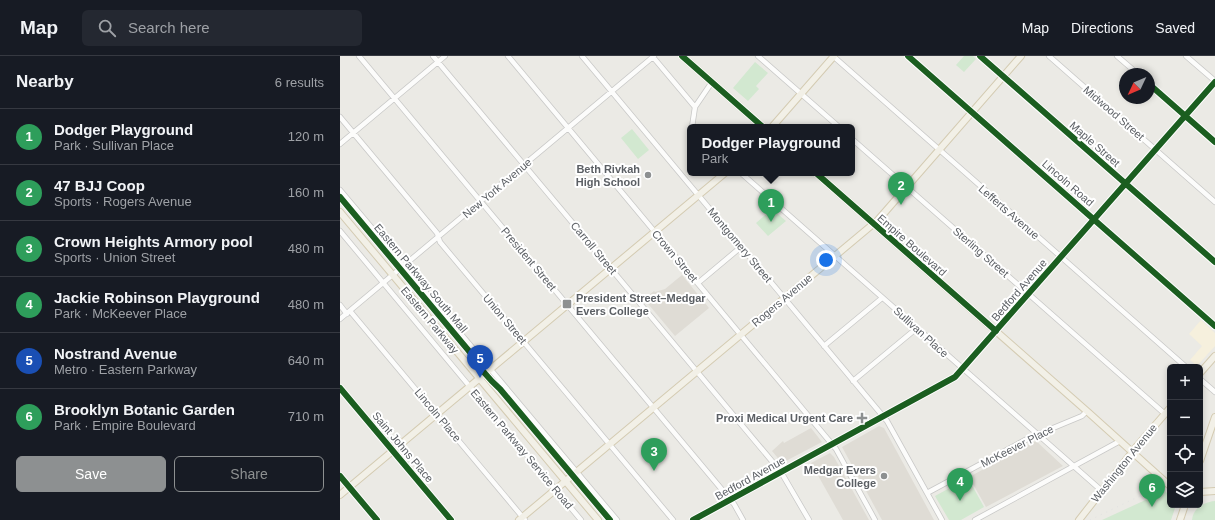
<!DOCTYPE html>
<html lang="en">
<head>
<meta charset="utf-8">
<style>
  :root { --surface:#171b24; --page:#242831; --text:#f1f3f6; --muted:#9ea1a6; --line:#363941; --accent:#8d9091 }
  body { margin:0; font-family:Helvetica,sans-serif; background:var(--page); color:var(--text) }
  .controls { position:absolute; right:12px; bottom:12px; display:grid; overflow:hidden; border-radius:6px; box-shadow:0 2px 6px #0003 }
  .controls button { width:36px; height:36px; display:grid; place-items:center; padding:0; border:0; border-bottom:1px solid var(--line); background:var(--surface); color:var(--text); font:20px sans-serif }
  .compass { position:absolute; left:779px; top:12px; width:36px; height:36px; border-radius:50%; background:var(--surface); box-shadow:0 2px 6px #0003; rotate:226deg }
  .you { position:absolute; left:486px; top:204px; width:14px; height:14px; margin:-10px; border:3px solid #fff; border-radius:50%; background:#1a73e8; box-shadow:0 0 0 6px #1a73e833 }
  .badge { display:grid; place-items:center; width:26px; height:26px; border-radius:50%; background:var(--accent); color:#fff; font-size:13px; font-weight:700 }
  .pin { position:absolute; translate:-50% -33px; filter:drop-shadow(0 1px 2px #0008) }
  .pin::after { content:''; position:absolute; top:21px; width:14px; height:12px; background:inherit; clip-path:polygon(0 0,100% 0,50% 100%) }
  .popup { position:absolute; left:347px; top:68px; width:168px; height:52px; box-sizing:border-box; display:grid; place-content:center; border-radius:6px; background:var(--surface); filter:drop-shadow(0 1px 3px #0005); font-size:13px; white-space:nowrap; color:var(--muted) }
  .popup b { font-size:15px; color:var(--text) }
  .popup::after { content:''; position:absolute; left:50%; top:100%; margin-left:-8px; border:8px solid transparent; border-top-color:var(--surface) }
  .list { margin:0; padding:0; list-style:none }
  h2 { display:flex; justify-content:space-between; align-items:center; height:52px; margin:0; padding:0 16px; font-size:17px }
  h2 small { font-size:13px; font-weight:400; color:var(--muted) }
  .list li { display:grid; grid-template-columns:26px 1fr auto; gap:12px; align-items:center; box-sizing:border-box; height:56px; padding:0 16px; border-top:1px solid var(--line) }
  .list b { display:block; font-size:15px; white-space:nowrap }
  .list p { margin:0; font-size:13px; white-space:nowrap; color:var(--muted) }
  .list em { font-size:13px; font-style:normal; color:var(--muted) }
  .actions { display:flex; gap:8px; padding:12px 16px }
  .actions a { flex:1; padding:9px 0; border:1px solid var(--accent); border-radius:6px; text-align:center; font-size:14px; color:var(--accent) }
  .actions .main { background:var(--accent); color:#fff }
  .icon { flex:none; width:22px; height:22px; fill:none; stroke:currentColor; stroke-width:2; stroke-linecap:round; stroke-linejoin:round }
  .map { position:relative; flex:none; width:875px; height:464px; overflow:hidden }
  header { display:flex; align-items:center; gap:24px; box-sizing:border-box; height:56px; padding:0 20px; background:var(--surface); border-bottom:1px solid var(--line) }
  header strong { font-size:19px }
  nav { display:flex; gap:22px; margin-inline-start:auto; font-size:14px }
  .search { width:280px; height:36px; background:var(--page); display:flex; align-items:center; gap:10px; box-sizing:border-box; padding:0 14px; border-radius:6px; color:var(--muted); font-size:15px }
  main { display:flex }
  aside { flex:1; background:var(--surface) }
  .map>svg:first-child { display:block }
</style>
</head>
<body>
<header>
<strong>Map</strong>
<div class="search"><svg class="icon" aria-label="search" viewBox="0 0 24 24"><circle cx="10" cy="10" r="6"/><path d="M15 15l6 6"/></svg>Search here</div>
<nav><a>Map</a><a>Directions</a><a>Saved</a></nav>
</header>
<main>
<aside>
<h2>Nearby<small>6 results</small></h2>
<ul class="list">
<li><span class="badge" style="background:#2e9e5b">1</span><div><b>Dodger Playground</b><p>Park · Sullivan Place</p></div><em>120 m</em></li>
<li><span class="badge" style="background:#2e9e5b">2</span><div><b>47 BJJ Coop</b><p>Sports · Rogers Avenue</p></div><em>160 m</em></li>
<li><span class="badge" style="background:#2e9e5b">3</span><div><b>Crown Heights Armory pool</b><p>Sports · Union Street</p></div><em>480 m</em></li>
<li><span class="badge" style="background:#2e9e5b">4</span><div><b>Jackie Robinson Playground</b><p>Park · McKeever Place</p></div><em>480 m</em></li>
<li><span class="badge" style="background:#1a4fb4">5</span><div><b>Nostrand Avenue</b><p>Metro · Eastern Parkway</p></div><em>640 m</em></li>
<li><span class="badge" style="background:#2e9e5b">6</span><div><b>Brooklyn Botanic Garden</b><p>Park · Empire Boulevard</p></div><em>710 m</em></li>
</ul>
<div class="actions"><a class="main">Save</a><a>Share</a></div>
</aside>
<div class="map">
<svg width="875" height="464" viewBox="0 0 875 464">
  <rect width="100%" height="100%" fill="#ebeae5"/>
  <path fill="#f6f0dd" d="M861 264 875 277V290L857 310 850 304 862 290 849 278Z"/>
  <path fill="#dfdcd5" d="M342 219 369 252 335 280 304 243 314 235 315 236 325 233Z
    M539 370 544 372 594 464H542L502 391Z
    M471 372 482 386 442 407 432 395 443 385 444 387Z
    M696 385 723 410 646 451 629 421Z
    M490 397 494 401 529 464H503L471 407Z"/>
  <path fill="#d2e8d0" d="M624 0H633L636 3 624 16 616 9Z
    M415 6 428 17 416 30 419 33 408 45 393 32Z
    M292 73 309 94 298 103 281 82Z
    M432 153 446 165 428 180 416 167Z
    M628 422 644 451 621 464H609L595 440Z
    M825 435 830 440V449H836L831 464H762Z
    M875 445V464H852C853 452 864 446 875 445Z"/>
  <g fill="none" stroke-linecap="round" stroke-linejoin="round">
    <defs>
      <path id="minor" d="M19 0 394 448 403 464
        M93 0 441 416 469 464
        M168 0 496 393 535 464
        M242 0 547 365 602 464
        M418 0 499 71
        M493 0 846 311
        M568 0 875 270
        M640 0 875 206
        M709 0 875 146
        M777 0 798 18
        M846 0 875 25
        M313 1 355 51
        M809 28 875 86
        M0 61 97 177 100 186 333 464
        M352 71 355 51 372 26
        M512 83 825 358
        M0 88 105 0
        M401 117 762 435
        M0 134 277 464
        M0 175 241 464
        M358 227 401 191
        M0 249 7 258
        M10 255 185 464
        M0 263 314 0
        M484 290 542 242
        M860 323 875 336
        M513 325 577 272
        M0 332 111 464
        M0 420 37 464
        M587 437 689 382 742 360 747 355
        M353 464 615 321 875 26
        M635 464 780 385"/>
      <path id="major" d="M342 0 423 71
        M432 71 494 0
        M476 117 749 357 830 430
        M0 156 258 464
        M860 317 875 300
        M860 405 875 361
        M860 436 875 435
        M0 439 385 117
        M179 464 538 164 681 0
        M739 464 797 390 830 352
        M840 464 845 449"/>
    </defs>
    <use href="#minor" stroke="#c8c8c7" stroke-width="6"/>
    <use href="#major" stroke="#d4cbb2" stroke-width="8"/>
    <use href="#minor" stroke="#fcfcfb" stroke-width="4.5"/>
    <use href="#major" stroke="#f2f0e7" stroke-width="6"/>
    <path stroke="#e2e2e2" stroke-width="1" stroke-dasharray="1 5" stroke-linecap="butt" d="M750 464 804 438 819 432"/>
    <defs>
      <path id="cycleway" d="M342 0 423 71
        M568 0 875 270
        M640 0 875 206
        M809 28 875 86
        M476 117 656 275
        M0 141 134 301C140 313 150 324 160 333L270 464
        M0 332 111 464
        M0 420 37 464
        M353 464 615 321 875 26"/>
    </defs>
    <use href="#cycleway" stroke="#fff" stroke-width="8"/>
    <use href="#cycleway" stroke="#1b5e20" stroke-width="6"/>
  </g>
  <g fill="#8d9091" stroke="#fff" stroke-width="1.5">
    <circle cx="308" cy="119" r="4"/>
    <rect x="222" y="243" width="10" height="10" rx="2"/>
    <path d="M520 356h4v4h4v4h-4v4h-4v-4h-4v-4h4z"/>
    <circle cx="544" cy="420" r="4"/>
  </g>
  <g text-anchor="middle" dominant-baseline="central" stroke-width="4" stroke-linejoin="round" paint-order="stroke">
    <g font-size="11" fill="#5b5f64" stroke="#fff">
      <text transform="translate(774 57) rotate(41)">Midwood Street</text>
      <text transform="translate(755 88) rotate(41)">Maple Street</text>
      <text transform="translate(728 127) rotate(41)">Lincoln Road</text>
      <text transform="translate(157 132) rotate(-40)">New York Avenue</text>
      <text transform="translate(669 156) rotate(41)">Lefferts Avenue</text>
      <text transform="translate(400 189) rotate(50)">Montgomery Street</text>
      <text transform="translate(572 189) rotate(41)">Empire Boulevard</text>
      <text transform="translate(254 192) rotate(50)">Carroll Street</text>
      <text transform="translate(641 196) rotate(41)">Sterling Street</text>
      <text transform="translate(335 200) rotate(50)">Crown Street</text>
      <text transform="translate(189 203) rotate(50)">President Street</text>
      <text transform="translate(81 222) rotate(50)">Eastern Parkway South Mall</text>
      <text transform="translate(679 234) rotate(-49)">Bedford Avenue</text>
      <text transform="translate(442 244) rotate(-40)">Rogers Avenue</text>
      <text transform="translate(165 263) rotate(50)">Union Street</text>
      <text transform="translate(90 264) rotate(50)">Eastern Parkway</text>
      <text transform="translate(581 276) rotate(42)">Sullivan Place</text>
      <text transform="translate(98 359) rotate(50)">Lincoln Place</text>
      <text transform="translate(677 390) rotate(-27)">McKeever Place</text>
      <text transform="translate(63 391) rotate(50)">Saint Johns Place</text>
      <text transform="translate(182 393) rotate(50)">Eastern Parkway Service Road</text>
      <text transform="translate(784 407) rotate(-51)">Washington Avenue</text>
      <text transform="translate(410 422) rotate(-29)">Bedford Avenue</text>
    </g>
    <g font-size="11" font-weight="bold" fill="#5b5f64" stroke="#fff" text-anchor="end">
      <text x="300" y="113">Beth Rivkah<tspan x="300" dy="13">High School</tspan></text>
      <text x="236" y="242" text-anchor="start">President Street–Medgar<tspan x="236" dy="13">Evers College</tspan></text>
      <text x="513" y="362">Proxi Medical Urgent Care</text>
      <text x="536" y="414">Medgar Evers<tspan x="536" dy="13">College</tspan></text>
    </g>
  </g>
</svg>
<div class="controls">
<button>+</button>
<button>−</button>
<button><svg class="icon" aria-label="locate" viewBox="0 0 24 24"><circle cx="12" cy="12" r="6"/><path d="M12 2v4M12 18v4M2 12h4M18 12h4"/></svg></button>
<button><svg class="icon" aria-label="layers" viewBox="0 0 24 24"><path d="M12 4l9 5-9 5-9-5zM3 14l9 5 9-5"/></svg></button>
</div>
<svg class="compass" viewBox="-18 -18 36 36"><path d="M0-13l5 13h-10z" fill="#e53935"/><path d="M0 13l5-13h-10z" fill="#9ea1a6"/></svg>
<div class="you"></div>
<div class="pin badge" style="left:431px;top:166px;background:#2e9e5b">1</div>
<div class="popup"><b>Dodger Playground</b>Park</div>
<div class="pin badge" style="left:561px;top:149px;background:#2e9e5b">2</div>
<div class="pin badge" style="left:314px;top:415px;background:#2e9e5b">3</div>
<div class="pin badge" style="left:620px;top:445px;background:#2e9e5b">4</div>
<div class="pin badge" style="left:140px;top:322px;background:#1a4fb4">5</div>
<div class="pin badge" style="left:812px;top:451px;background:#2e9e5b">6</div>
</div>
</main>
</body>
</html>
